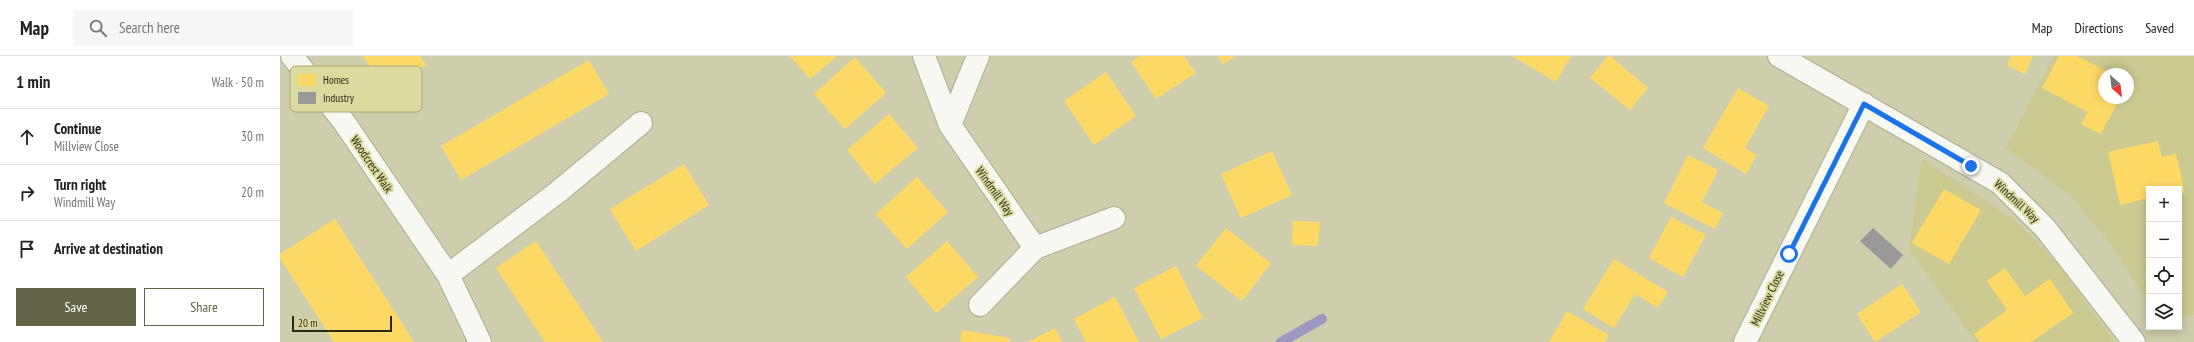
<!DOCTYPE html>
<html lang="en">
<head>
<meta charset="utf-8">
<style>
  :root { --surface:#fff; --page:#f6f6f6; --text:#202124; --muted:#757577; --line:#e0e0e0; --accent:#636348 }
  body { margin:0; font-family:"PT Sans Narrow",sans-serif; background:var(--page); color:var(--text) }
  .controls { position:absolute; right:12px; bottom:12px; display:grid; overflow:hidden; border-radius:0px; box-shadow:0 2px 10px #0003 }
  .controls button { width:36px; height:36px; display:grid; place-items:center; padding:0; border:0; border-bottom:1px solid var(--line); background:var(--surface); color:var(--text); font:20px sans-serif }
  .compass { position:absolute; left:1818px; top:12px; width:36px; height:36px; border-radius:50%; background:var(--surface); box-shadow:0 2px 10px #0003; rotate:152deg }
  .scale { position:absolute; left:12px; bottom:10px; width:100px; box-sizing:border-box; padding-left:4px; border:2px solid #2a2a12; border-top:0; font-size:11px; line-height:14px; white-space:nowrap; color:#2a2a12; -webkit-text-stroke:3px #dbdba0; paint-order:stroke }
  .stop { position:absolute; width:12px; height:12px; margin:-9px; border:3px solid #1a73e8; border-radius:50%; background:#fff }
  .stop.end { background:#1a73e8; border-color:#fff; box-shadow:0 1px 4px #0008 }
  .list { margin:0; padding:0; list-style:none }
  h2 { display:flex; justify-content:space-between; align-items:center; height:52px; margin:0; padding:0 16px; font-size:17px }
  h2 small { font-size:13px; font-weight:400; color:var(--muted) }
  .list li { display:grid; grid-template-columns:26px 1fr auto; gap:12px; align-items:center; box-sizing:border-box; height:56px; padding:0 16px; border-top:1px solid var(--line) }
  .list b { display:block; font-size:15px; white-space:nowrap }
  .list p { margin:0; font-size:13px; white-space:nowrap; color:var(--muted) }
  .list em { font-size:13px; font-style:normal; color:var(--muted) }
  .actions { display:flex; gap:8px; padding:12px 16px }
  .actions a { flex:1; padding:9px 0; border:1px solid var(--accent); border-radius:0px; text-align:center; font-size:14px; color:var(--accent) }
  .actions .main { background:var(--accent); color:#fff }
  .icon { flex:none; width:22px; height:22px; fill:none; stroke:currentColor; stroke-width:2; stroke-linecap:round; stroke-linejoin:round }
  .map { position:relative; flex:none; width:1914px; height:286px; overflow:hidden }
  header { display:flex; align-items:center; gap:24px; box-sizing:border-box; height:56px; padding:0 20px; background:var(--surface); border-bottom:1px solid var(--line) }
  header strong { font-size:19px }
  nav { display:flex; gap:22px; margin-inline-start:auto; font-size:14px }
  .search { width:280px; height:36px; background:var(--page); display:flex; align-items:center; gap:10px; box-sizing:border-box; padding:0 14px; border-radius:0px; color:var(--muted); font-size:15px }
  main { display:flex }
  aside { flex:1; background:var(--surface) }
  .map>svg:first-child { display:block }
</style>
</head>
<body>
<header>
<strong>Map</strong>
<div class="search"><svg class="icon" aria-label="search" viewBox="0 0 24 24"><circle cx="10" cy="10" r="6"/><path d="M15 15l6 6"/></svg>Search here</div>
<nav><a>Map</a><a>Directions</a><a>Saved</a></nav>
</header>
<main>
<aside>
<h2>1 min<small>Walk · 50 m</small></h2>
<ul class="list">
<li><svg class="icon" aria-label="ahead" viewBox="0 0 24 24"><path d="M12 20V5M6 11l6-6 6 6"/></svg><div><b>Continue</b><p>Millview Close</p></div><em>30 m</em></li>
<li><svg class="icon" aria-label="right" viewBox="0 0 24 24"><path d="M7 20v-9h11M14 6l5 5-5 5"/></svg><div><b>Turn right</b><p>Windmill Way</p></div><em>20 m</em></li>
<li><svg class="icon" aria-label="arrive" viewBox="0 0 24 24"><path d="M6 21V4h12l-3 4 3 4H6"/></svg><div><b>Arrive at destination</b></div></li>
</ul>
<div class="actions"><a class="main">Save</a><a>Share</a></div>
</aside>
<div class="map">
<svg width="1914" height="286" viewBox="0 0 1914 286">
  <rect width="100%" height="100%" fill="#cecead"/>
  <path fill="#cbca91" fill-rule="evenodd" d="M1774 0H1914V259L1899 262V133H1869V248L1830 187 1791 140 1726 92ZM1824 18H1848V42H1824Z
    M1642 103 1735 164 1781 212 1834 286H1696L1629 193Z"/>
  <path fill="#ffd966" d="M83 0H140L146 9 106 35Z
    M510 0H557L530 23Z
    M860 0H904L916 17 876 43 851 6Z
    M938 0H956L943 8Z
    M1232 0H1291L1276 26Z
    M1328 0H1330L1368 32 1350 54 1310 22Z
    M1731 0H1753L1745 18 1727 9Z
    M1779 0H1797L1832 18H1824V42H1840L1821 78 1801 68 1808 56 1762 32Z
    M575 1 606 37 565 73 534 38Z
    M309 4 329 38 181 124 161 90Z
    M826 16 856 60 814 89 784 45Z
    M1458 32 1489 50 1465 92 1477 99 1466 118 1423 92Z
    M609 58 638 92 595 128 567 94Z
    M1878 85 1882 101 1896 98 1905 137 1899 138V133H1869V142L1840 149 1828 96Z
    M992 95 1012 139 961 162 941 118Z
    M1408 99 1438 114 1422 146 1443 157 1435 173 1384 147Z
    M404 108 429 149 356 195 330 153Z
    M637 121 668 156 627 193 596 158Z
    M1664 133 1701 154 1669 208 1632 187Z
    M1391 161 1426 179 1403 221 1369 202Z
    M55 163 134 286H54L0 202V198Z
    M1013 165 1040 166 1038 190 1012 189Z
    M946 172 991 207 962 245 916 210Z
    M256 185 323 286H265L216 212Z
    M667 185 698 221 656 257 626 221Z
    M1334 203 1388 236 1378 252 1355 238 1334 272 1303 253Z
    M896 210 923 262 881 283 854 232Z
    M1725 212 1745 240 1770 223 1793 257 1751 286H1700L1694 278 1727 254 1707 225Z
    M1622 228 1641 256 1595 286 1577 258Z
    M835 241 859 286H806L794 263Z
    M1287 255 1329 279 1325 286H1269Z
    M775 272 782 286H748Z
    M682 274 730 282 729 286H680Z"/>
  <path fill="#999" d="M1593 172 1623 199 1611 213 1580 185Z"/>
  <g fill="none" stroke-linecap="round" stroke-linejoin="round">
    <path stroke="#9d98c2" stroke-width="10" d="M1001 286 1042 263"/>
    <defs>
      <path id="street" d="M12 0 64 66 168 219 200 286
        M644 0 670 69 755 192 834 162
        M1499 0 1720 127 1765 172 1854 286
        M670 69 698 0
        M168 219 278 136 361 67
        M700 249 755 192
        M1465 286 1584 48"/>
    </defs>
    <use href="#street" stroke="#acac92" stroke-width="24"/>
    <use href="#street" stroke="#f8f8f3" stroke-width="22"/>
  </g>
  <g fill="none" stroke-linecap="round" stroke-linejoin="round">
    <path stroke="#1a73e8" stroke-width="5" d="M1509 198 1584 48 1691 110"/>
  </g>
  <g text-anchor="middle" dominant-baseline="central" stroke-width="4" stroke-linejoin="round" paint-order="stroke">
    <g font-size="12" fill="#2a2a12" stroke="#dbdba0">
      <text transform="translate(92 108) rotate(56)">Woodcrest Walk</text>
      <text transform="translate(715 135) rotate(55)">Windmill Way</text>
      <text transform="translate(1737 145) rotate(43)">Windmill Way</text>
      <text transform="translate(1487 242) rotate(-64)">Millview Close</text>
    </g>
  </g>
  <rect x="10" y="10" width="132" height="46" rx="6" fill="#dbdba0" stroke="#a6a675" stroke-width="1"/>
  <rect x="18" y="18" width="18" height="12" fill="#ffd966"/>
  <rect x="18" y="36" width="18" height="12" fill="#999"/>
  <g font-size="11" fill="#2a2a12">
    <text x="43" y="28">Homes</text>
    <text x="43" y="46">Industry</text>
  </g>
</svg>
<div class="controls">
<button>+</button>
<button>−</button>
<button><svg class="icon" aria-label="locate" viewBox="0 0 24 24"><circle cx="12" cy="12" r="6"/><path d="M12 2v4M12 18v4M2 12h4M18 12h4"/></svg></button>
<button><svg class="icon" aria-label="layers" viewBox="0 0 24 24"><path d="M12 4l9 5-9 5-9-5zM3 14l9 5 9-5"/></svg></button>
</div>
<svg class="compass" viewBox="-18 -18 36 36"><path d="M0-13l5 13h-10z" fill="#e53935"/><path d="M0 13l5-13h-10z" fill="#757577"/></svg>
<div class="scale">20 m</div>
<div class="stop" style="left:1509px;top:198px"></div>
<div class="stop end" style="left:1691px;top:110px"></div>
</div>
</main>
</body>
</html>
